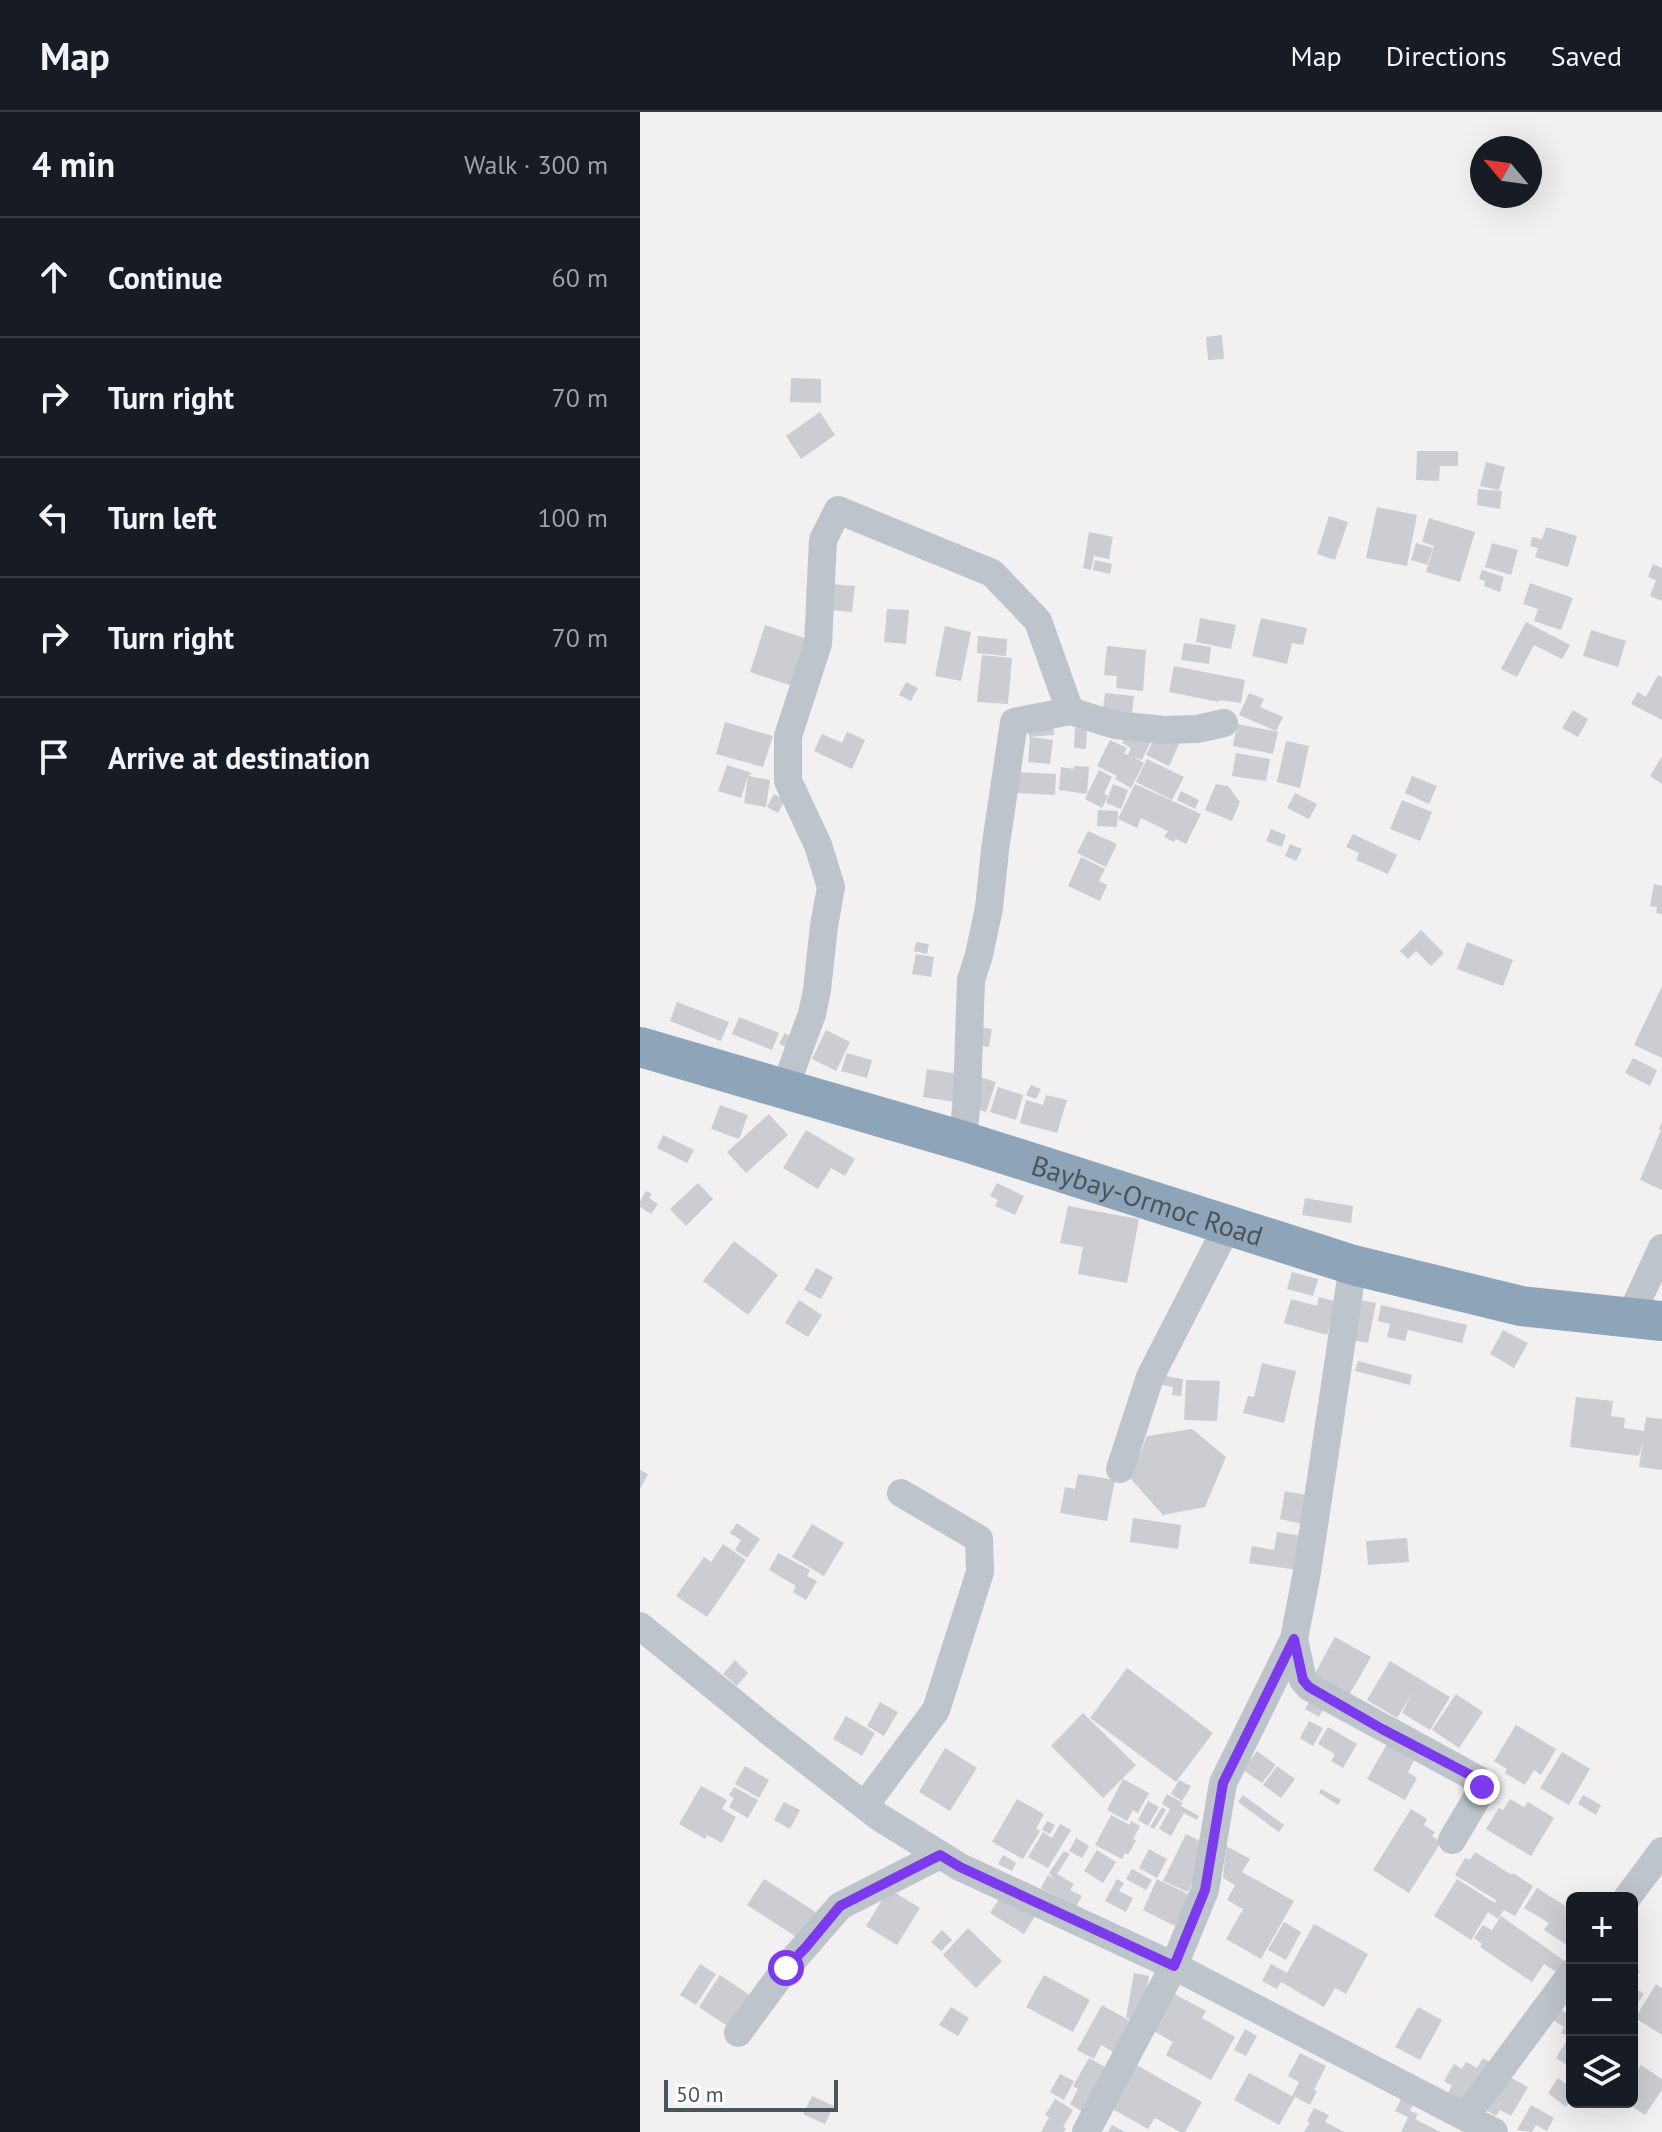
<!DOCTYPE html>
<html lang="en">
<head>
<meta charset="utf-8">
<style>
  :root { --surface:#171b24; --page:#20242c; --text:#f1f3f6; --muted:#9ea1a6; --line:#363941 }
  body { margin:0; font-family:"PT Sans",sans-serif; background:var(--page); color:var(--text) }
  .controls { position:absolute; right:24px; bottom:24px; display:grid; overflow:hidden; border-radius:12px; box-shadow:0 8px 32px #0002 }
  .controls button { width:72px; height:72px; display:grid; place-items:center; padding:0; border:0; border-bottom:2px solid var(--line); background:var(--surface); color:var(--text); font:40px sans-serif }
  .compass { position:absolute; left:830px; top:24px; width:72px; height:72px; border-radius:50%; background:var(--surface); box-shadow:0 8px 32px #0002; rotate:299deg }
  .scale { position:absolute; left:24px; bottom:20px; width:174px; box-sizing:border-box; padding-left:8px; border:4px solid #4a545b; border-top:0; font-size:22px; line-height:28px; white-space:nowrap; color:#4a545b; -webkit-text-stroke:6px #fff; paint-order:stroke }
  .stop { position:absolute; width:24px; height:24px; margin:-18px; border:6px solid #7c3aed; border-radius:50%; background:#fff }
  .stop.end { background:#7c3aed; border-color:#fff; box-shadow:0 2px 8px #0008 }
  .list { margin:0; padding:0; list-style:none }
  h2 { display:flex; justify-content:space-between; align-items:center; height:104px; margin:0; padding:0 32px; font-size:34px }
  h2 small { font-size:26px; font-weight:400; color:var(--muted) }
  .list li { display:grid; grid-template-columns:52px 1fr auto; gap:24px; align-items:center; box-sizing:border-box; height:120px; padding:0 32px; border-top:2px solid var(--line) }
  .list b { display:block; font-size:30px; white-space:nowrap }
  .list em { font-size:26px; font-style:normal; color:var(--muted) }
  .icon { flex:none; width:44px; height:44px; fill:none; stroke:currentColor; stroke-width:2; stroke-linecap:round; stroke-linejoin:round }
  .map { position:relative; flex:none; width:1022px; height:2020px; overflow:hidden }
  header { display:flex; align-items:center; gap:48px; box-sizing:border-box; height:112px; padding:0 40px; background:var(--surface); border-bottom:2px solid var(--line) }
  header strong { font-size:38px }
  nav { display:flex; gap:44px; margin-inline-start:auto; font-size:28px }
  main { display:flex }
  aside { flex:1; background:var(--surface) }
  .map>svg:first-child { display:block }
</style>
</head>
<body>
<header>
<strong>Map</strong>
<nav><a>Map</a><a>Directions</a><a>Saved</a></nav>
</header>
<main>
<aside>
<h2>4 min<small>Walk · 300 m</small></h2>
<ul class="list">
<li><svg class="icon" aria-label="ahead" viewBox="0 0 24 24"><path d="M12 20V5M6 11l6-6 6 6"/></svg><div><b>Continue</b></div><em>60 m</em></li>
<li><svg class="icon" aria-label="right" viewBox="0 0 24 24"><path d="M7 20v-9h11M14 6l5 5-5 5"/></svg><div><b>Turn right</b></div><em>70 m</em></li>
<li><svg class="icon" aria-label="left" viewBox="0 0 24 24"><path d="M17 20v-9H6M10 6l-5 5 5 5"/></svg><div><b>Turn left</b></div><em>100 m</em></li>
<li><svg class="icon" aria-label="right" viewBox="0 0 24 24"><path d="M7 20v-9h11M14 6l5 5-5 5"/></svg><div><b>Turn right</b></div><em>70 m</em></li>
<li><svg class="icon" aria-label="arrive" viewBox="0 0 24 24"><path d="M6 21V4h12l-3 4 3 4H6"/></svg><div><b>Arrive at destination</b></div></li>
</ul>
</aside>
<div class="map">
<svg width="1022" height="2020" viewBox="0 0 1022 2020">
  <rect width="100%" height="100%" fill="#f2f0f0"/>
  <path fill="#cbcdd2" d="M582 223 584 247 568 248 566 225Z
    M151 266 181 267V291L150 290Z
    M180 300 195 323 161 347 146 324Z
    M777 339H818V354H800L799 369 776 368Z
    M846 350 865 355 859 378 840 374Z
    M838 377 862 379 860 397 837 393Z
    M737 395 777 403 767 454 726 446Z
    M689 404 708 410 695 448 677 442Z
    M789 406 835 420 820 470 786 460 794 434 782 430Z
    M906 415 937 424 928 455 895 445 898 436 890 434 892 425 902 427Z
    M449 420 473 425 469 447 454 444 451 458 443 456Z
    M776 431 793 436 787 453 771 448Z
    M852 431 878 438 871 463 845 455Z
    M455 448 472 452 470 462 453 458Z
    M1013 452 1022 456V489L1010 484 1016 468 1008 465Z
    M842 458 864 465 860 480 844 474 845 469 839 467Z
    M890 471 933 486 921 518 894 509 898 497 883 492Z
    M191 472 215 474 212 500 189 498Z
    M247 497 269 498 266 532 244 530Z
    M560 506 596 513 591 537 556 530Z
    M621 506 667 516 663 533 652 531 647 552 612 544Z
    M886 510 930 533 922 547 894 533 877 565 861 557Z
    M125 513 171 528 155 575 110 560Z
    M305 514 331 520 321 569 295 564Z
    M951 518 986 529 978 555 943 544Z
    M338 524 367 527 366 544 337 541Z
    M544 531 571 535 569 552 541 548Z
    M467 534 506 538 503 579 476 576 477 564 464 563Z
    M342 543 372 546 368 592 337 590Z
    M534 554 605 568 601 591 579 588V590L529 580Z
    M1018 563 1022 565V608L991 592 998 580 1006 585Z
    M266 570 278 576 271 589 259 583Z
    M465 581 494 584 491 609 462 605Z
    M609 581 624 587 620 595 643 605 636 619 599 603Z
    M933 598 948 607 938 625 922 616Z
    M85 610 133 624 123 655 76 642Z
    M413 610 414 623 389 625 388 612Z
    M597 612 638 620 633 642 593 634Z
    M435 616 447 617 446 637 434 636Z
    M488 619 512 627 502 648 493 645 504 651 491 676 475 667 477 664 457 654 470 628 487 636 484 641 488 643 491 636 482 631Z
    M207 620 225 628 212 657 174 639 182 622 202 631Z
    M517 621 539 632 529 654 506 643Z
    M390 625 413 628 410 652 388 650Z
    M646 629 669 634 660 676 637 670Z
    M596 641 630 647 626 669 592 664Z
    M1022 644V672L1010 664Z
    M507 647 544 665 532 688 496 670Z
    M87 653 112 661 108 664 130 668 126 695 104 691 108 664 101 686 78 679Z
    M434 654 449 655 447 682 419 678 421 655 434 657Z
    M459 658 472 665 464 682 468 684 462 696 445 687Z
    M378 660 416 662 415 683 377 681Z
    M772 664 797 674 789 692 765 681Z
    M473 672 488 678 481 697 466 691Z
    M495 672 561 702 546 732 536 727 534 730 524 725 528 719 501 706 497 716 478 707Z
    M576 672 588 674 600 690 592 709 565 698Z
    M541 679 559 688 555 697 537 688Z
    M655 681 677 692 669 707 647 696Z
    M134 682 145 688 138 701 127 695Z
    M762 688 792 700 780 729 750 717Z
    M458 698 478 699 477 715 457 714Z
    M631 717 646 723 642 735 626 729Z
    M448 719 477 732 466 755 437 741Z
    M713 722 757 743 748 762 716 748 719 741 706 735Z
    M650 732 662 737 656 749 645 744Z
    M441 745 465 757 459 769 467 773 460 789 428 774Z
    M1014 772 1022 774V802L1016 801 1017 795 1010 794Z
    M781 818 804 841 791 854 776 839 768 847 760 839Z
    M276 830 289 832 287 842 274 839Z
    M827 830 873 848 863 874 817 857Z
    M276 842 294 845 291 865 272 862Z
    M1022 874V946L994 933Z
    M37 890 89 910 81 929 30 909Z
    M99 905 139 921 132 938 92 922Z
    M334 914 352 917 349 935 331 933Z
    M186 918 210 930 196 959 172 947Z
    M145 921 155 928 149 938 139 931Z
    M207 941 232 948 227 966 201 959Z
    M993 946 1017 958 1010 974 985 961Z
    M287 957 319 962 315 990 283 985Z
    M340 965 356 970 346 1000 330 995Z
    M391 973 401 977 396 987 386 983Z
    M358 975 383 983 376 1008 350 1000Z
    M406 983 427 988 417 1021 380 1011 386 988 403 993Z
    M80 993 108 1003 99 1027 71 1017Z
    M129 1002 148 1023 106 1061 87 1040Z
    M1022 1009V1078L1000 1068 1021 1018 1019 1017Z
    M166 1018 215 1047 205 1064 191 1056 178 1077 143 1056Z
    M23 1023 54 1038 47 1051 17 1036Z
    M58 1071 73 1087 46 1114 30 1097Z
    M357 1071 384 1084 375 1103 355 1094 358 1088 350 1084Z
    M6 1079 12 1082 9 1086 18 1092 11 1102 0 1095V1089Z
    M665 1086 713 1094 711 1111 662 1103Z
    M428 1094 499 1107 487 1171 438 1162 443 1135 420 1131Z
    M94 1129 138 1163 108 1203 63 1169Z
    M176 1156 193 1165 181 1187 164 1178Z
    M652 1160 678 1167 673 1184 647 1177Z
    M679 1185 697 1190 687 1223 644 1211 651 1187 677 1194Z
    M714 1187 736 1191 728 1231 706 1227Z
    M159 1188 182 1203 168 1225 145 1211Z
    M741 1193 827 1213 822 1231 768 1218 765 1229 747 1225 750 1212 738 1209Z
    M863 1218 888 1231 874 1256 850 1242Z
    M718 1249 772 1263 770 1273 715 1259Z
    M622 1251 656 1259 644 1311 603 1301 608 1284 614 1285Z
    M518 1263 543 1267 541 1284 532 1283 533 1275 517 1272Z
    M546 1268 580 1269 577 1309 544 1308Z
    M936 1285 973 1289 971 1304 985 1306 984 1316 1004 1319 1006 1305 1022 1307V1358L999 1355 1003 1328 999 1344 930 1335Z
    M552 1317 586 1345 565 1395 523 1403 490 1366 507 1324Z
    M0 1358 8 1362 0 1377Z
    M438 1362 475 1368 467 1409 420 1401 425 1375 435 1377Z
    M645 1379 671 1384 666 1413 640 1407Z
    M493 1406 541 1413 538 1437 490 1430Z
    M97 1411 120 1427 107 1446 95 1438 101 1428 90 1421Z
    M172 1412 204 1431 184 1464 152 1445Z
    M637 1420 663 1424 658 1458 609 1451 612 1434 634 1438Z
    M767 1426 769 1450 728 1453 726 1429Z
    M83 1432 106 1448 67 1505 36 1484 64 1445 71 1450Z
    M138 1441 170 1458 167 1464 177 1469 166 1488 153 1480 156 1474 129 1458Z
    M695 1525 731 1545 708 1585 673 1565Z
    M95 1548 108 1561 97 1574 83 1562Z
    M750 1549 810 1585 790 1618 762 1601 773 1580 757 1606 727 1588Z
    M487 1556 573 1621 536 1670 450 1606Z
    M816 1582 843 1600 819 1636 792 1618Z
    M671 1586 685 1594 679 1605 665 1597Z
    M240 1590 258 1600 244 1624 227 1614Z
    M443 1601 496 1653 463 1686 411 1634Z
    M206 1604 235 1621 222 1644 193 1627Z
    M669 1609 683 1616 673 1634 660 1626Z
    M876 1613 916 1637 901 1663 894 1658 885 1673 865 1661 867 1657 854 1649Z
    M688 1615 717 1632 703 1656 691 1649 695 1642 678 1632Z
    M747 1632 774 1648 768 1660 777 1666 765 1688 727 1667Z
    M305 1636 337 1656 310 1699 279 1680Z
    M617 1639 636 1653 622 1671 603 1658Z
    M922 1640 950 1657 929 1693 900 1676Z
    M105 1654 129 1668 119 1686 95 1672Z
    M637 1654 655 1667 641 1686 623 1673Z
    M483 1667 509 1681 498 1701 493 1698 487 1709 467 1698Z
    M539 1668 551 1674 542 1689 531 1682Z
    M61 1674 87 1688 82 1697 96 1705 82 1731 67 1723 65 1727 39 1712Z
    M94 1675 118 1688 108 1706 89 1695 94 1686 89 1683Z
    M681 1677 701 1688 698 1693 679 1681Z
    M527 1682 543 1691 541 1694 559 1704 557 1708 544 1701 531 1724 519 1717 530 1697 522 1692Z
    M603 1683 644 1713 639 1720 598 1690Z
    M943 1683 961 1693 956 1703 938 1692Z
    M377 1687 404 1702 396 1717 400 1719 383 1747 352 1730Z
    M870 1687 884 1695 888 1690 914 1706 891 1744 846 1717 859 1696 863 1698Z
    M508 1689 519 1695 508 1714 498 1708Z
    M144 1690 160 1698 150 1717 134 1708Z
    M522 1695 526 1698 514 1717 510 1715Z
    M771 1697 787 1707 784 1713 795 1720 792 1724 801 1730 769 1781 733 1758Z
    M471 1703 490 1713 491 1709 500 1714 493 1727 496 1728 488 1743 485 1741 482 1747 455 1733Z
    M407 1709 415 1713 410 1722 402 1718Z
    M420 1712 431 1718 408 1756 388 1745 403 1720 412 1726Z
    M546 1722 570 1734 548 1780 523 1769Z
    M436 1726 449 1734 442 1746 429 1739Z
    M586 1734 610 1747 602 1760 654 1789 621 1847 586 1827 603 1797 587 1788 595 1773 583 1766Z
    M509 1737 527 1747 517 1766 499 1756Z
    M457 1738 476 1750 463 1771 444 1759Z
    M424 1739 430 1742 417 1762 434 1772 430 1778 442 1784 436 1795 401 1776 408 1763 415 1767 409 1761Z
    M835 1740 872 1763 873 1761 893 1774 875 1804 864 1798 858 1807 848 1800 831 1828 794 1804 817 1767 855 1791 856 1788 815 1763 825 1746 830 1748Z
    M363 1743 376 1751 372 1759 358 1752Z
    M492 1757 512 1768 506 1778 486 1767Z
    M124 1767 179 1802 161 1828 107 1793Z
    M477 1767 484 1771 479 1779 493 1786 486 1800 465 1789Z
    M517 1767 550 1783 535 1814 503 1798Z
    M897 1776 932 1798V1831L930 1835 904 1818 909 1811 884 1796Z
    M249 1777 280 1796 257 1833 226 1814Z
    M363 1781 397 1801 384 1822 350 1801Z
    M861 1804 929 1852 921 1863 904 1852 892 1870 840 1835 842 1832 834 1826 843 1813 852 1818Z
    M644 1810 661 1820 646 1848 628 1838Z
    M674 1812 728 1842 706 1882 695 1876 684 1895 641 1870 637 1877 622 1869 631 1852 647 1861Z
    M328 1816 362 1849 336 1876 303 1843Z
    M302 1818 312 1828 301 1839 291 1830Z
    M60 1852 76 1862 56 1893 40 1883Z
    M992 1854 1000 1859 992 1872Z
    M494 1861 509 1864 501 1909 486 1906Z
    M80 1863 111 1884 90 1916 59 1895Z
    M404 1863 450 1888 433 1920 386 1895Z
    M1016 1872 1022 1876V1923L995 1906Z
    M992 1874 1004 1882 992 1900Z
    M531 1880 566 1899 562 1906 595 1925 571 1968 526 1943 533 1930 510 1917Z
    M462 1893 497 1913 480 1944 461 1933 454 1947 437 1938Z
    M311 1895 329 1906 318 1924 299 1913Z
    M778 1895 802 1908 780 1948 755 1935Z
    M920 1897 932 1905V1956L916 1946 929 1925 921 1921 924 1915 913 1908Z
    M605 1917 617 1924 606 1944 594 1938Z
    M660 1941 686 1954 674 1978 677 1979 670 1993 655 1985 639 2013 594 1988 609 1961 652 1984 659 1970 648 1964Z
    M449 1946 472 1959 447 2003 430 1992 438 1977 433 1974Z
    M843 1946 856 1953 826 1990 808 1981 812 1974 804 1969 814 1952 822 1957 826 1950 837 1956Z
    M493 1951 562 1990 545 2020H540L515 2006 508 2017 469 1995Z
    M1001 1953 1022 1967V1978L1005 2003 985 1990H992V1966Z
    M863 1961 888 1975 871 2004 860 1998 856 2004 846 1998Z
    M420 1962 434 1969 424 1988 410 1980Z
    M918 1966 932 1976V1986L926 1995 908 1981Z
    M172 1984 194 1994 185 2012 163 2002Z
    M415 1987 433 1998 423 2015 426 2016 424 2020H401L409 2005 405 2003Z
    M761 1987 773 1993 770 1999 778 2002 775 2007 800 2020H761L768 2005 755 1999Z
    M891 1993 914 2006 907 2019 896 2013 892 2020 877 2018Z
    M674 1996 689 2003 685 2010 704 2020H664L670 2010 667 2009Z
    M472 2013 485 2020H468Z"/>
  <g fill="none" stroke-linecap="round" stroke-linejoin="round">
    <path stroke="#bdc4cb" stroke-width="28" d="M144 978 172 902 177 878 184 814 191 775 178 733 148 669V624L178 532 183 428 198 398 352 461 398 509 430 599
      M323 1029 327 985 331 868 339 843 349 796 355 738 374 610 430 599 475 613 524 618 557 617 584 611
      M990 1205 1022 1136
      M480 1357 510 1265 588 1113
      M0 1514 130 1620 239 1705 320 1755 534 1854 854 2020
      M654 1527 663 1568 669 1575 839 1668 841 1679 812 1728
      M225 1693 296 1598 340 1460 339 1427 261 1381
      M987 1786 1022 1739
      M98 1921 146 1856 200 1794 300 1743
      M826 2004 932 1861
      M446 2020 534 1854 565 1778 583 1671 654 1527 667 1460 713 1153"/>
    <path stroke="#8da4b9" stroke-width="40" id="s1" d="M0 935 323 1029 713 1153 881 1194 1022 1209"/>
  </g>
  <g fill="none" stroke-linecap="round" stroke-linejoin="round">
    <path stroke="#7c3aed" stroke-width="10" d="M146 1856 166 1835 200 1794 300 1743 320 1755 534 1854 565 1778 583 1671 654 1527 663 1568 669 1575 742 1617 836 1666 842 1675"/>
  </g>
  <g text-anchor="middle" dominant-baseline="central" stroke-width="6" stroke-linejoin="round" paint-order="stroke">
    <g font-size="28" fill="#4a545b" stroke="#fff">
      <text stroke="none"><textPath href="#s1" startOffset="530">Baybay-Ormoc Road</textPath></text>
    </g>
  </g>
</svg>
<div class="controls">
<button>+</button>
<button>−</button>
<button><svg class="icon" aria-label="layers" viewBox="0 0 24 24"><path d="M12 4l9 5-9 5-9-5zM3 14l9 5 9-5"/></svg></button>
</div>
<svg class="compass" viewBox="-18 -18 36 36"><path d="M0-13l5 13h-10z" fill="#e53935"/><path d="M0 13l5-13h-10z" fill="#9ea1a6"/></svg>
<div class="scale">50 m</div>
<div class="stop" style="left:146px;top:1856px"></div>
<div class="stop end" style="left:842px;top:1675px"></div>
</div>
</main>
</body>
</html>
